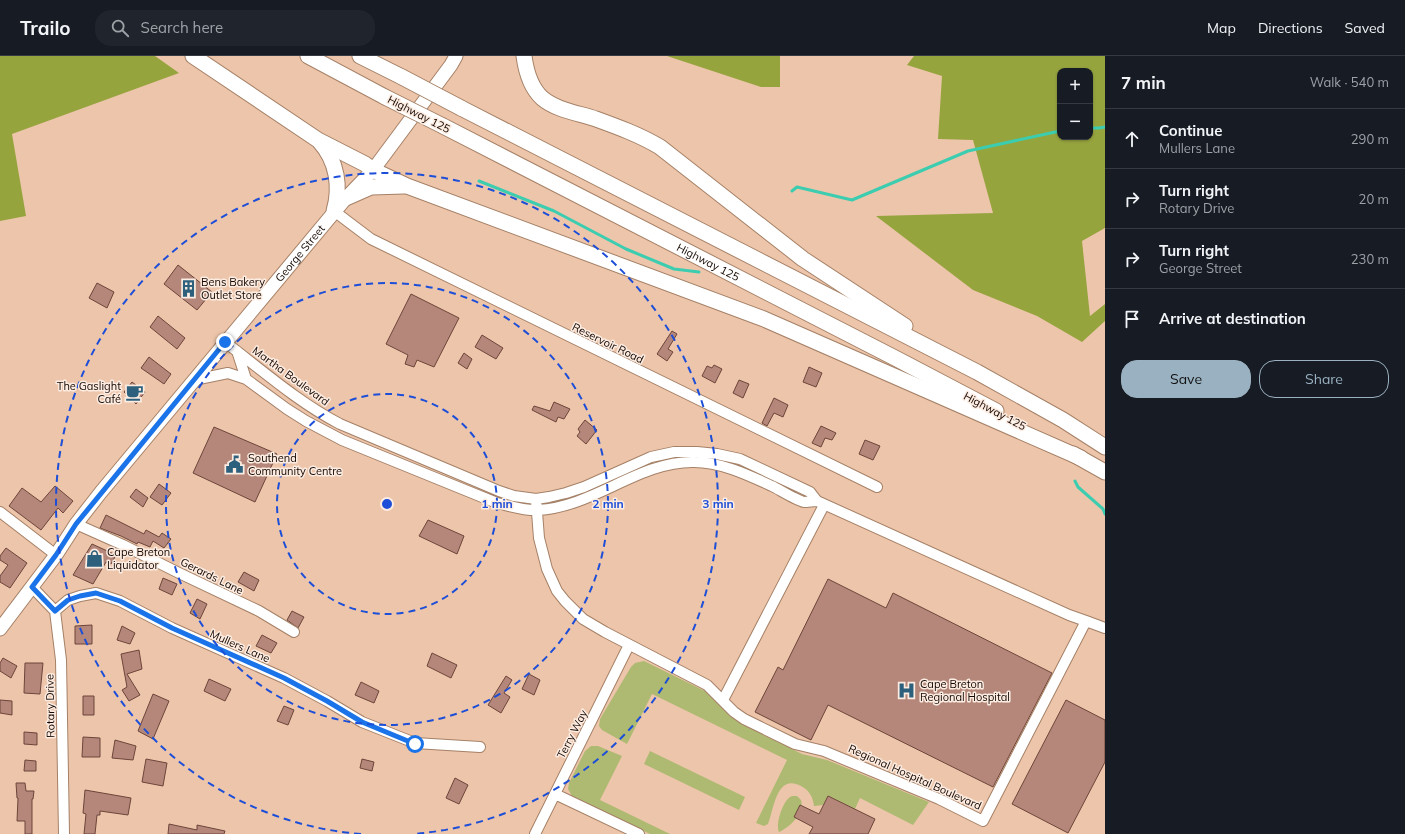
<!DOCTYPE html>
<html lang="en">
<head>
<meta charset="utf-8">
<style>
  :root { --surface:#171b24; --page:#20242c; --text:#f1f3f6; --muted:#9ea1a6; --line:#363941; --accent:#99b1c0 }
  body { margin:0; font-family:Mulish,sans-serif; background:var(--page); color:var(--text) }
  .controls { position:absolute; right:12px; top:12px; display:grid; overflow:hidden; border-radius:8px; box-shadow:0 1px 3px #0004 }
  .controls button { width:36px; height:36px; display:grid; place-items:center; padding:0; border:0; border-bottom:1px solid var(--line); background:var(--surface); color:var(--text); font:20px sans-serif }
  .stop { position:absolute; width:12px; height:12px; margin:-9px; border:3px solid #1a73e8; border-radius:50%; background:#fff }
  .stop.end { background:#1a73e8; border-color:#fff; box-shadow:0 1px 4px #0008 }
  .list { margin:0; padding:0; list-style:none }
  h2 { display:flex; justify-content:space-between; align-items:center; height:52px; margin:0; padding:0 16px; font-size:17px }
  h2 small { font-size:13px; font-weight:400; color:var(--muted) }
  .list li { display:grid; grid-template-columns:26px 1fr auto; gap:12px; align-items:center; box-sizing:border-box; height:60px; padding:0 16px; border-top:1px solid var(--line) }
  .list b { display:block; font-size:15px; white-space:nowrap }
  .list p { margin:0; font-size:13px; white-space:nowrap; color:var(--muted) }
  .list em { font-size:13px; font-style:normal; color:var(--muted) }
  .actions { display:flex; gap:8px; padding:12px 16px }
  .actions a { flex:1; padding:9px 0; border:1px solid var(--accent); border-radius:16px; text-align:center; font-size:14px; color:var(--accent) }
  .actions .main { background:var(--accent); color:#111 }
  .icon { flex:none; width:22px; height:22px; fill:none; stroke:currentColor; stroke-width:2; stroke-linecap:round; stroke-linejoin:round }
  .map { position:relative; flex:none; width:1105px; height:778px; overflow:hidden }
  header { display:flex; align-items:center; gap:24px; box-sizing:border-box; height:56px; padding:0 20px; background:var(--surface); border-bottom:1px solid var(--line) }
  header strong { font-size:19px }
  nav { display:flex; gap:22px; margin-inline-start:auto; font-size:14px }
  .search { width:280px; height:36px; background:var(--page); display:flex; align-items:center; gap:10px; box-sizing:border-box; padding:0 14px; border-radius:16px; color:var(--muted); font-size:15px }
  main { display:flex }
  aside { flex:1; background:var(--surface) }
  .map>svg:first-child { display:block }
</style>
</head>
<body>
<header>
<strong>Trailo</strong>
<div class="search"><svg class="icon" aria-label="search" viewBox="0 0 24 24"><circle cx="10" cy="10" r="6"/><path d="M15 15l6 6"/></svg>Search here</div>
<nav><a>Map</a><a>Directions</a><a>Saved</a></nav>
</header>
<main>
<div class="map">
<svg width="1105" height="778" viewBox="0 0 1105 778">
  <rect width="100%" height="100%" fill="#edc5aa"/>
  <path fill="#aeba72" d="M644 605 705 635 711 639 729 659 738 666 802 698 827 704 929 746 913 769 860 742 855 753 828 740 823 749 814 750C813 741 809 734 801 730 776 717 774 754 768 768L764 770 756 767 787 704 652 638 627 688 602 674 599 670 600 663 631 611 635 607Z
    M591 690H598L622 700 600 744 670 778H650L572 740 568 733 569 727 585 695Z
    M650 695 745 741 739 754 644 708Z
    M792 740H797L801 744C805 757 790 771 779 776 775 769 783 743 792 740Z"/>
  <path fill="#96a43e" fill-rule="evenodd" d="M0 0H155L179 17 12 78 26 160 0 165Z
    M667 0H780V31H761Z
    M914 0H1105V172L1082 185 1090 260 1105 248V265L1082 286 1037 260 973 234 876 160 993 157 973 84 938 83 942 20 907 9ZM1060 15H1090V81H1060Z"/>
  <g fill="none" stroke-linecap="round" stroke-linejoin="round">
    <path stroke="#3ccdb0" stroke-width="3" d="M1090 72H1099L1105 71
      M479 125 554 155 626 193 674 213 699 216
      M792 135 797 131 852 144 968 95 1060 75
      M1075 425 1078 431 1103 453 1105 458"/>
  </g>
  <path fill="#b4877a" stroke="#6d453a" d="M178 209 212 236 197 254 164 228Z
    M97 227 114 236 107 252 89 242Z
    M411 238 459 262 434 311 417 304 414 311 405 308 408 299 386 288Z
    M158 260 185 282 177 293 150 271Z
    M672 275 677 278 668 293 673 296 667 305 657 298Z
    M482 279 503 292 496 303 475 291Z
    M464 297 472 303 467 313 458 307Z
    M149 301 171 318 164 328 141 312Z
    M714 309 722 313 715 327 702 320 707 310 712 312Z
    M809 311 822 317 816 331 803 326Z
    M739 324 749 328 743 342 733 337Z
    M132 326 145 336 136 348 124 336Z
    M774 342 788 349 783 361 774 357 767 370 762 367Z
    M554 346 570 353 564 363 558 361 556 366 532 354 534 350 550 355Z
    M585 364 597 374 586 388 577 380 580 376 578 373Z
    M821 370 836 377 832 384 825 382 821 391 812 387Z
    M214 371 277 398 255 446 193 417Z
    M865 384 880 390 873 404 859 398Z
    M159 428 171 437 162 449 150 441Z
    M55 430 73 445 63 457 58 452 41 474 9 450 22 432 41 446Z
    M136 433 148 442 143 451 130 441Z
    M106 459 144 478 146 474 159 481 162 477 171 483 164 492 153 485 150 491 138 486 137 488 121 480 100 472Z
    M428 464 464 480 457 498 419 480Z
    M92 488 116 499 111 508 106 506 93 528 73 519Z
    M6 492 27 507 10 532 0 526V520L8 509 0 504V500Z
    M244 516 259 524 254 535 238 526Z
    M163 522 177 528 172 539 159 533Z
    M828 523 886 552 893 537 1052 617 993 731 828 649 811 684 755 656 778 611 783 614Z
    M197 543 207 548 200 563 190 557Z
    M292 555 304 561 298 572 287 564Z
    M92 569V588H75V570Z
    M122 570 135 577 130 588 117 584Z
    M262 579 277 587 271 597 256 590Z
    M139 594 142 613 127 618 140 639 129 645 122 634 127 631 121 598Z
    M432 597 457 609 451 622 427 610Z
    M3 602 17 610 11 622 0 615V607Z
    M25 607H43L40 638 24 637Z
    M529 618 540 624 534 639 522 633Z
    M506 620 512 624 504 637 510 641 501 657 488 649Z
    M209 623 231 633 225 645 204 635Z
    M361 626 379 635 374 647 355 639Z
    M153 638 169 645 153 683 138 675Z
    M83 640H94V659H83Z
    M0 644 12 645V659L0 657Z
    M1066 644 1105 664V706L1068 777 1012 748Z
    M284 650 294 654 288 669 277 665Z
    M24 676 37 677V689L24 688Z
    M83 681 100 682V701H82Z
    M115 684 136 690 133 704 112 702Z
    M146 703 167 707 163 730 142 726Z
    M362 703 374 706 372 715 360 712Z
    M25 704 36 705V715H24Z
    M455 722 468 729 459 748 446 742Z
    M16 727H25L26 735H34L33 743H32V778H25V765H17L18 742H17Z
    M85 734 131 742 128 759 100 755V759H97L95 778H84L86 758 83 757Z
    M828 740 875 763 868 778H809L813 771 794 761 800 749 819 758Z
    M169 768 197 774V769L225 775 224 778H168Z"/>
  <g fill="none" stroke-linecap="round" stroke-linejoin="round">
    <defs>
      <path id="minor" d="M334 155 371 183 877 431
        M225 286C263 315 298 346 340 368L499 435 514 440 536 443 549 441 566 437 584 431 651 401 674 396H697L717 398 740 403 810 436 817 445
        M237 295 246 323 287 353 306 365 342 384 497 447C510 450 525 455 538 454 594 451 639 405 694 406 721 406 748 419 772 430 780 434 796 444 804 446 808 446 813 445 817 445L1069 559 1086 565 983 765 939 743 824 695 795 688 744 663 734 656 707 629 605 576 583 563 565 545 557 535 547 513 539 482 536 443
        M194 324 228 317 246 323
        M0 456 56 499
        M76 468 123 489 179 517 259 555 294 576
        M32 531 55 555 61 604 64 778
        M55 555 68 544 80 540 96 537 120 545 172 572 284 622 327 645 362 666 415 687 480 691
        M1086 565 1105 572
        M723 644 824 449
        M555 738 639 778
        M535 778 629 589"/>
      <g id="major">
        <path id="s1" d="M0 573 56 499 76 468 101 436 346 142 373 114 451 9 456 0"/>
      </g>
      <g id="highway">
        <path d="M193 0 318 84 365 108 373 114 407 130 764 263 1081 402"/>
        <path d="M308 0 385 41"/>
        <path d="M360 0 402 21"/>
        <path d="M524 0C526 15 530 31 542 42 556 54 578 57 596 63 618 71 640 79 660 91L803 203 905 270"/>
        <path d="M461 52 977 316 1063 364 1105 391"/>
        <path id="s2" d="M443 70 897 303 996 355"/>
        <path d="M320 86C337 105 341 131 334 155"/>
        <path d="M346 142 371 131 404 130"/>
        <path d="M1073 398 1105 416"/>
      </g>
    </defs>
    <use href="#minor" stroke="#a58167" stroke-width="12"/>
    <use href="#major" stroke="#a58167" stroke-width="15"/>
    <use href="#highway" stroke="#a58167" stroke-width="17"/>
    <use href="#minor" stroke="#fff" stroke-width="10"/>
    <use href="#major" stroke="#fff" stroke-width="13"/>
    <use href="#highway" stroke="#fff" stroke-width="15"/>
    <defs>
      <path id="highway-bridge" d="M402 21 461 52
        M385 41 443 70"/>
    </defs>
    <use href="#highway-bridge" stroke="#a58167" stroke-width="17" stroke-linecap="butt"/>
    <use href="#highway-bridge" stroke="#fff" stroke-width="15"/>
  </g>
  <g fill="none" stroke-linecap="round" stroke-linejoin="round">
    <path stroke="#1a73e8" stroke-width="5" d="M225 286 76 468 56 499 32 531 55 555 68 544 80 540 96 537 120 545 172 572 284 622 327 645 362 666 415 688"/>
  </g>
  <g fill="none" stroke="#1d4ed8" stroke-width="2" stroke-dasharray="7 5">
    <circle cx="387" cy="448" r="110"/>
    <circle cx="387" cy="448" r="221"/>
    <path d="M361 778A331 331 0 1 1 413 778"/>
  </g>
  <defs>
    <symbol id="building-bare" viewBox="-9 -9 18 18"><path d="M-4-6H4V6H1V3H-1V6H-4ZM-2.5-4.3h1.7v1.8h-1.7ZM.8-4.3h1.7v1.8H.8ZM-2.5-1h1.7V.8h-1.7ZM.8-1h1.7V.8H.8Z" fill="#2d607d" stroke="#fcece1" stroke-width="2.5" paint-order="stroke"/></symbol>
    <symbol id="cafe-bare" viewBox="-9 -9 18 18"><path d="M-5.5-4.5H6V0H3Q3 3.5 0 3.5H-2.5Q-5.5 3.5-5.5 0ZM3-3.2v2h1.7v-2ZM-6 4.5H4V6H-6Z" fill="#2d607d" stroke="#fcece1" stroke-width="2.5" paint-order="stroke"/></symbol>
    <symbol id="civic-bare" viewBox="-9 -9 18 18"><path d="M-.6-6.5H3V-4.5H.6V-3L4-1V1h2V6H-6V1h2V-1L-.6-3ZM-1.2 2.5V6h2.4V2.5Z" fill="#2d607d" stroke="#fcece1" stroke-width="2.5" paint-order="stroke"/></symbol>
    <symbol id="shop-bare" viewBox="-9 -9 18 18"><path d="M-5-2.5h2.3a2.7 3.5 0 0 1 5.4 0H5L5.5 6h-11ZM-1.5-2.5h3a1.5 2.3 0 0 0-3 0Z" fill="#2d607d" stroke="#fcece1" stroke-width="2.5" paint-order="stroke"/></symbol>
    <symbol id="hospital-bare" viewBox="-9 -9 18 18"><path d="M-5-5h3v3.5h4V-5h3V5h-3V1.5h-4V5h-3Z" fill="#2d607d" stroke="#fcece1" stroke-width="2.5" paint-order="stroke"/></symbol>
  </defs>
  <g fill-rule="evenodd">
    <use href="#building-bare" x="176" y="220" width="25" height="25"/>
    <use href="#cafe-bare" x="122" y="324" width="25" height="25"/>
    <use href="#civic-bare" x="222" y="396" width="25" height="25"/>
    <use href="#shop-bare" x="82" y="490" width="25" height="25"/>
    <use href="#hospital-bare" x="894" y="622" width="25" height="25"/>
  </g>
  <g text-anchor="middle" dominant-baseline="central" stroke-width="3" stroke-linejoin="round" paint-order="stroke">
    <g font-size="11" fill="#150802" stroke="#fcece1">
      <text transform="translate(419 58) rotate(27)">Highway 125</text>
      <text stroke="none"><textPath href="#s1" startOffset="481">George Street</textPath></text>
      <text stroke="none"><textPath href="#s2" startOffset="298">Highway 125</textPath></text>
      <text transform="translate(608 287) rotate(26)">Reservoir Road</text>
      <text transform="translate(291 320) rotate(36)">Martha Boulevard</text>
      <text transform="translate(995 355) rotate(28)">Highway 125</text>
      <text transform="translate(212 520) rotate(26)">Gerards Lane</text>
      <text transform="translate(240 590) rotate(24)">Mullers Lane</text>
      <text transform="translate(50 650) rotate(-91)">Rotary Drive</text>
      <text transform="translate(572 678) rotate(-63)">Terry Way</text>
      <text transform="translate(915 721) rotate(24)">Regional Hospital Boulevard</text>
    </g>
    <g font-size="11" fill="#150802" stroke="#fcece1" text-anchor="start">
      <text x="201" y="226">Bens Bakery<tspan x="201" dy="13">Outlet Store</tspan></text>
      <text x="121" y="330" text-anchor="end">The Gaslight<tspan x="121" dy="13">Café</tspan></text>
      <text x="248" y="402">Southend<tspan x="248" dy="13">Community Centre</tspan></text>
      <text x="107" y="496">Cape Breton<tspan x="107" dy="13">Liquidator</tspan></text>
      <text x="920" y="628">Cape Breton<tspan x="920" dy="13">Regional Hospital</tspan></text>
    </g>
  </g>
  <circle cx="387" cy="448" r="6" fill="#1d4ed8" stroke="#fcece1" stroke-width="2"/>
  <g font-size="12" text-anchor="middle" font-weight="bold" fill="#1d4ed8" stroke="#fcece1" stroke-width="3" stroke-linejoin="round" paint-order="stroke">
    <text x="497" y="452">1 min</text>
    <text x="608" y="452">2 min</text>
    <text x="718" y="452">3 min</text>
  </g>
</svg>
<div class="controls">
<button>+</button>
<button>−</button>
</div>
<div class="stop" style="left:415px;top:688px"></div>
<div class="stop end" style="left:225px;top:286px"></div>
</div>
<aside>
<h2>7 min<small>Walk · 540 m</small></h2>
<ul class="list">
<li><svg class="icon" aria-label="ahead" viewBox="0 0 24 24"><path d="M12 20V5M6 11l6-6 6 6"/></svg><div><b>Continue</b><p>Mullers Lane</p></div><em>290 m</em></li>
<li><svg class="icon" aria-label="right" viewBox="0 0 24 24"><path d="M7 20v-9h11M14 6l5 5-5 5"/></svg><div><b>Turn right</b><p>Rotary Drive</p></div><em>20 m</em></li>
<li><svg class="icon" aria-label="right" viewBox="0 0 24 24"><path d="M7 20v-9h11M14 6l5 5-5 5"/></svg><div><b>Turn right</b><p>George Street</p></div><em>230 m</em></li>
<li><svg class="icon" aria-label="arrive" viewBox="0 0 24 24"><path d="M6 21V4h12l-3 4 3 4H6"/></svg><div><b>Arrive at destination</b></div></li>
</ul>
<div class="actions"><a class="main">Save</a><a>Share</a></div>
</aside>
</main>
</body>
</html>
